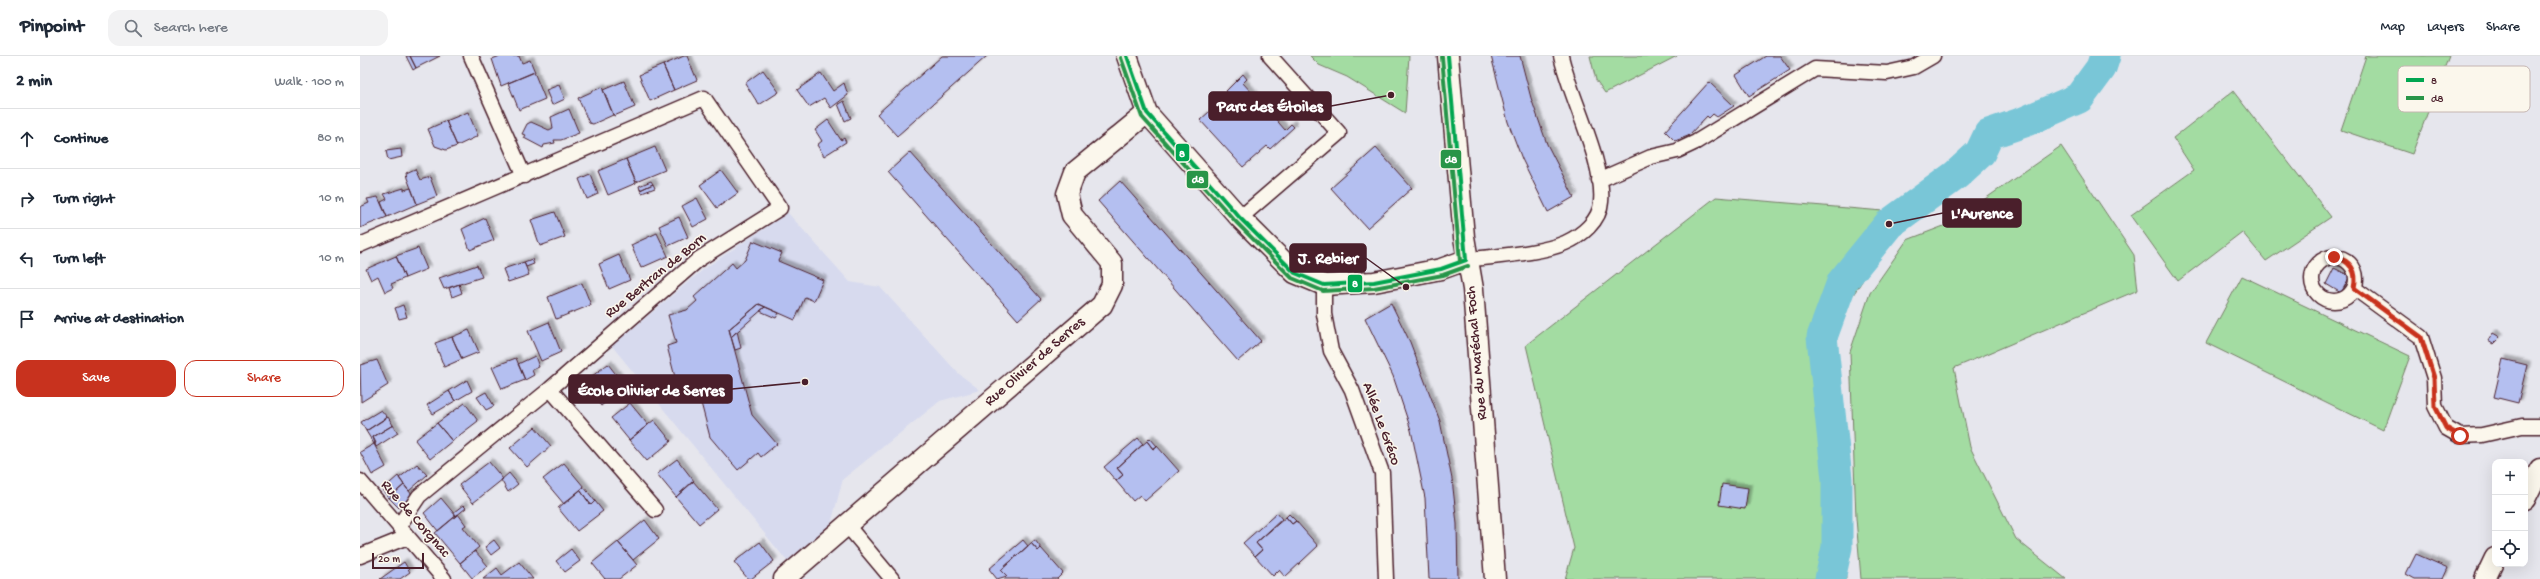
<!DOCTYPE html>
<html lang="en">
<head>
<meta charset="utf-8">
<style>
  :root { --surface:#fff; --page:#f2f2f3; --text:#1f2937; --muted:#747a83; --line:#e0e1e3; --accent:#c8321e }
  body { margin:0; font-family:"Gochi Hand",sans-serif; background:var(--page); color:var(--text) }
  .controls { position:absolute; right:12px; bottom:12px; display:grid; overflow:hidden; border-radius:8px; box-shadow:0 4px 16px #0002 }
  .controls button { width:36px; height:36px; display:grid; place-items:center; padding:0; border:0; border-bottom:1px solid var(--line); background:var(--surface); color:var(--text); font:20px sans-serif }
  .scale { position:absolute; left:12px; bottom:10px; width:52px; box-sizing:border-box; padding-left:4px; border:2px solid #4a1f2b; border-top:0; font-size:11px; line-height:14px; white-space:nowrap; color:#4a1f2b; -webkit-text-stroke:3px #fbf7ec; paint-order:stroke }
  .stop { position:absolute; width:12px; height:12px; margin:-9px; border:3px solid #c8321e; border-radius:50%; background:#fff }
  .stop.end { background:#c8321e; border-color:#fff; box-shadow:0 1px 4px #0008 }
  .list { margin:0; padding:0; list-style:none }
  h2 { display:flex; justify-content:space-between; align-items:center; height:52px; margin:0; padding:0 16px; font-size:17px }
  h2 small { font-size:13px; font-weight:400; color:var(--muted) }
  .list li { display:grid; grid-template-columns:26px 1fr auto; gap:12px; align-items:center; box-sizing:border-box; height:60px; padding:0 16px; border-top:1px solid var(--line) }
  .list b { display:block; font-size:15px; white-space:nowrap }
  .list em { font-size:13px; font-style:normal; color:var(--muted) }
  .actions { display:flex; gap:8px; padding:12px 16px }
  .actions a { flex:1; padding:9px 0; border:1px solid var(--accent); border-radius:12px; text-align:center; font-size:14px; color:var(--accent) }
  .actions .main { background:var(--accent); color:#fff }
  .icon { flex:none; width:22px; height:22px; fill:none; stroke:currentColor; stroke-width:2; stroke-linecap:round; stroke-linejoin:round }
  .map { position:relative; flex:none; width:2180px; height:523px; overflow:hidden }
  header { display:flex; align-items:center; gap:24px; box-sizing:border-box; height:56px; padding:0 20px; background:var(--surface); border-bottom:1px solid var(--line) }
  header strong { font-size:19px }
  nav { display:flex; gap:22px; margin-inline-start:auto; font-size:14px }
  .search { width:280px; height:36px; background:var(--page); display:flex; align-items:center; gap:10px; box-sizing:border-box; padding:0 14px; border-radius:12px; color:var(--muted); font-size:15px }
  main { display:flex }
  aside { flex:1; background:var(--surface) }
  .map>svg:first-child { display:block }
</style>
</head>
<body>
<header>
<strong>Pinpoint</strong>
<div class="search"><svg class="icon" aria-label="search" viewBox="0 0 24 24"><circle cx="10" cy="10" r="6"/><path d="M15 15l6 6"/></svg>Search here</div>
<nav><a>Map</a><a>Layers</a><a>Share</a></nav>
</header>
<main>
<aside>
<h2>2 min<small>Walk · 100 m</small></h2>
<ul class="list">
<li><svg class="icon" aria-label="ahead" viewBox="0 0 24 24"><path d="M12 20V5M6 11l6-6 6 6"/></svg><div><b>Continue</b></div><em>80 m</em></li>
<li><svg class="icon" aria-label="right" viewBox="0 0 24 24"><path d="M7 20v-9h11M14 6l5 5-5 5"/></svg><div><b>Turn right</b></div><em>10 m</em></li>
<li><svg class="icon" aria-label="left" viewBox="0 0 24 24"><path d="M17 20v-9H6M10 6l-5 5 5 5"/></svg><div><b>Turn left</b></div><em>10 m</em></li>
<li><svg class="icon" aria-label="arrive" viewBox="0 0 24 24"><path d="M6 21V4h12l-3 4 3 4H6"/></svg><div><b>Arrive at destination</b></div></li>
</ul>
<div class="actions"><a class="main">Save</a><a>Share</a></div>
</aside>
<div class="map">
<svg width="2180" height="523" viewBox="0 0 2180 523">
  <defs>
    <filter id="shadow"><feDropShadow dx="3.5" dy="-3.5" stdDeviation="1" flood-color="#0004"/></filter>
  </defs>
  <rect width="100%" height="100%" fill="#e6e6ed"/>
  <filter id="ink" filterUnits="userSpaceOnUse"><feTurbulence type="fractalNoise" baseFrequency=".025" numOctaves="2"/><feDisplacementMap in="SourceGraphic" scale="8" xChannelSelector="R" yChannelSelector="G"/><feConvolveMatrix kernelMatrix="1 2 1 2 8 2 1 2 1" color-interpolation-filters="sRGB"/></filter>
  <g filter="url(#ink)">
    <path fill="#d7daee" d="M428 157 490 226 520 231 598 317 620 334 580 345 483 423 471 468 427 505 252 290 345 212Z"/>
    <path fill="#a3dca2" stroke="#767e66" d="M950 0H1049L1045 57 987 21 959 9Z
      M1230 0H1317L1245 37 1236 24Z
      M2006 0H2089L2052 98 1981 74Z
      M1873 35 1971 161 1906 205 1882 176 1818 225 1771 159 1834 114 1813 82Z
      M1701 90 1774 199 1778 234 1594 312 1610 391 1656 483 1706 523H1501L1496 462 1490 296 1510 237 1547 184 1589 168Z
      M1356 141 1547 157 1487 248 1473 292 1486 523H1205L1214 492 1166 289Z
      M1882 220 2050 300 2023 374 1846 287Z"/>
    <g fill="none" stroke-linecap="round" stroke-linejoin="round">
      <path stroke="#79c6d7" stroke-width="31" d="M1470 523 1477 491V423L1462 281 1482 226 1529 168 1596 119 1620 97 1629 78 1664 66 1719 42 1741 12 1745 0"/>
    </g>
    <path fill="#b4bff0" stroke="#4a1f2b" filter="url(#shadow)" d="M46 0H50L56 12 53 14Z
      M50 0H80L56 12Z
      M140 0H159L162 7 170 4 175 16 141 30 132 3Z
      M324 0H327L337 24 314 34 303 9Z
      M582 0H627L537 80 517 58Z
      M1131 0H1160L1171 42 1187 88 1214 141 1188 156 1162 103 1148 66Z
      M1406 0H1420L1430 14 1389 40 1376 19Z
      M303 9 314 34 290 45 279 19Z
      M403 14 419 36 399 49 385 27Z
      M174 16 185 43 159 54 148 27Z
      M461 17 473 35 484 27 488 39 471 52 464 42 449 51 437 34Z
      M883 18 887 23 883 27 901 47 904 44 910 50 907 53 925 74 931 68 934 71 910 93 907 90 883 111 840 64 867 40 865 36Z
      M264 25 275 51 254 60 243 34Z
      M1349 26 1374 50 1357 61 1353 58 1349 62 1347 60 1328 80 1315 85 1305 75Z
      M199 29 205 43 192 49 186 34Z
      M242 31 253 59 233 68 229 67 218 42Z
      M484 45 491 62 485 65 478 48Z
      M209 53 219 77 201 84H194L195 87 184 89 183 92 164 82 166 79 162 78 167 68 171 66 189 74 193 72 191 61Z
      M108 56 118 80 97 90 86 65Z
      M468 64 481 84 484 82 486 86 464 100 457 89 462 85 455 74Z
      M86 65 97 90 86 94 75 90 68 73Z
      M295 91 305 114 276 126 266 103Z
      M1016 92 1052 132 1007 172 971 132Z
      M41 93 42 101 28 104 26 95Z
      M550 96 681 243 658 264 528 116Z
      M266 103 276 127 248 139 238 115Z
      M55 113 60 124 70 121 77 140 57 148 47 122 46 117Z
      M361 114 378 137 357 152 340 129Z
      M230 118 238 138 227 143 219 123Z
      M291 125 293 128 280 134 279 130Z
      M760 125 901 285 878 305 738 145Z
      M293 128 295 132 282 137 280 134Z
      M44 132V134L51 132 57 148 27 161 21 146 27 143 24 138Z
      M18 141 27 161 0 172V151L9 147 7 143Z
      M337 142 348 163 333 171 322 150Z
      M195 156 205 181 180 190 171 164Z
      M319 161 328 181 308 190 299 170Z
      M125 162 134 184 110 194 102 173Z
      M297 177 308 200 281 212 271 189Z
      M393 185 422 197 418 205 463 224 454 245 445 241 435 264 399 248 369 273 392 359 417 388 401 401 398 397 378 414 350 381 335 324 317 329 307 290 316 287 308 259 327 254 337 245 334 241 372 207 376 212 385 204Z
      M58 192 67 213 45 222 36 200Z
      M259 199 270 224 249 233 239 208Z
      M36 200 45 222 31 228 33 232 25 236 18 220 11 224 6 213Z
      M172 203 174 208 166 211 164 206Z
      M164 206 169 219 148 226 143 213Z
      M117 209 122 221 84 233 79 222Z
      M1974 212 1990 220 1981 237 1966 228Z
      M222 227 231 249 196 263 188 241Z
      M99 228 102 237 92 241 89 232Z
      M1031 247 1050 286 1080 365 1092 423 1097 468 1098 523H1069L1065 442 1051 374 1033 320 1005 262Z
      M399 248 405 251 371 281 369 273Z
      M43 249 47 261 39 263 35 252Z
      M405 251 419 257 416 262 400 255Z
      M189 266 201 296 181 305 168 275Z
      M109 274 119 296 102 303 92 281Z
      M377 275 381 292 375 294 371 281Z
      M2133 277 2140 281 2133 288 2128 285Z
      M92 281 102 303 84 311 75 287Z
      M175 300 179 311 172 314 174 319 165 324 158 308Z
      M156 302 165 324 142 333 132 311Z
      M2143 303 2167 309 2158 347 2134 341Z
      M17 304 28 329 1 346 0 309Z
      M248 308 265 330 241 350 223 327Z
      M107 324 112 335 95 345 89 335Z
      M89 335 95 345 73 358 67 349Z
      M126 336 134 350 126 354 117 341Z
      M105 347 118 365 92 385 77 367Z
      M270 347 288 369 269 384 251 362Z
      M21 354 27 361 6 375 1 366Z
      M28 361 33 369 13 381 16 387 14 388 6 375Z
      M294 364 311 385 287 405 269 384Z
      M77 367 92 385 70 403 55 384Z
      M33 369 38 377 16 391 13 381Z
      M175 371 191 390 167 411 150 392Z
      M778 382 783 388 757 412 763 419 756 425 744 411Z
      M790 382 797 390 793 393 787 385Z
      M787 385 793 393 797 390 819 415 785 445 780 439 773 445 756 425 763 419 757 412Z
      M14 388 26 411 12 419 0 396Z
      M317 403 334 425 316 441 297 418Z
      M129 406 143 423 113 447 99 429Z
      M204 407 224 431 204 448 183 423Z
      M57 408 67 419 49 435 39 422Z
      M149 417 158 428 148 436 141 424Z
      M38 420 44 429 29 442 22 434Z
      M333 425 357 453 339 468 316 441Z
      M1362 428 1388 432 1385 453 1359 449Z
      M44 429 53 440 39 452 29 442Z
      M224 431 235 445 231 449 220 434Z
      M220 434 231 449 235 445 243 455 217 475 198 452Z
      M81 442 96 460 78 475 64 457Z
      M103 449 106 452 96 460 94 456Z
      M917 457 922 463 896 487 902 494 895 500 883 487Z
      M98 458 106 469 103 471 119 491 100 507 75 477Z
      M929 458 936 465 932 468 926 461Z
      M926 461 932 468 936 465 958 490 925 521 919 514 913 520 895 500 902 494 896 487Z
      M285 464 299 483 273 504 258 486Z
      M134 484 140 492 131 499 125 491Z
      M663 484 668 490 641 514 647 520 637 523 629 513Z
      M675 484 681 492 678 495 671 487Z
      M258 486 277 509 259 523H245L232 507Z
      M400 486 414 505 391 523H388L374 506Z
      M671 487 678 495 681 492 703 517 697 523H644L647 520 641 514Z
      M211 493 220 505 205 516 196 505Z
      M115 495 128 510 112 522 100 507Z
      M2056 498 2088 512 2083 523H2055L2046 518Z
      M44 506 50 516 40 523H20Z
      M159 506 173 523H123L137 512 142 519Z"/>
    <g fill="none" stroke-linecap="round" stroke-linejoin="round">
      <defs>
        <path id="street" d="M111 0 164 120
          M1239 124 1291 101 1317 95 1336 86 1455 13 1527 17 1554 11 1573 0
          M880 162 979 77 910 0
          M0 189 344 42 420 152 339 203 190 333 59 440 39 470
          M1952 223a22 22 0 1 1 44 0a22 22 0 1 1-44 0Z
          M1106 204C1135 200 1179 198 1205 187 1221 180 1240 165 1241 146 1245 107 1210 41 1201 0
          M964 229V258L971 295 992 334 1022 417 1026 523
          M1994 232 2061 281 2074 322 2075 350 2086 372 2100 380 2122 379 2162 370H2180
          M190 333 295 454
          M0 425 84 523
          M486 468 532 523
          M0 500 47 481"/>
        <path id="secondary" d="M767 0 787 57 880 162 935 217 964 229 1014 226 1081 213 1106 204
          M1088 0 1104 181 1113 233 1135 523
          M2165 443 2180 413
          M424 523 742 249 752 229V207L712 159 707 138 715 116 787 57
          M2125 523 2135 502"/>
      </defs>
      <use href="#street" stroke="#4a1f2b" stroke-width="17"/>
      <use href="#secondary" stroke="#4a1f2b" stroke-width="23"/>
      <use href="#street" stroke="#fbf7ec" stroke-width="14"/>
      <use href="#secondary" stroke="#fbf7ec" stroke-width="20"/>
      <defs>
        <path id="bus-1" d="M767 0 787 57 880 162 935 217 964 229 1014 226 1081 213 1106 204
          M1088 0 1106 204"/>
        <path id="bus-2" d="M1082 1 1100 205
          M761 2 782 61 876 166 932 222 963 235 1014 232 1083 219 1108 210"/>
      </defs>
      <use href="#bus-1" stroke="#fbf7ec" stroke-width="7"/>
      <use href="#bus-2" stroke="#fbf7ec" stroke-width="7"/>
      <use href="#bus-1" stroke="#00a650" stroke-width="4"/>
      <use href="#bus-2" stroke="#289548" stroke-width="4"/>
    </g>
  </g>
  <g fill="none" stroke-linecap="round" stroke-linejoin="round" filter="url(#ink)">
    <path stroke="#c8321e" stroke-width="5" d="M1974 201C1990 204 1998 215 1994 232L2061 281 2074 322 2075 350 2086 372 2100 380"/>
  </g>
  <g text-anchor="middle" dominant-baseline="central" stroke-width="3" stroke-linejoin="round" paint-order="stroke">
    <g font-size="15" fill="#4a1f2b" stroke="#fbf7ec">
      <text transform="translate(296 220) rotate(-39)">Rue Bertran de Born</text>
      <text transform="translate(1117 297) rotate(-95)">Rue du Maréchal Foch</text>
      <text transform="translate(675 306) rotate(-41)">Rue Olivier de Serres</text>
      <text transform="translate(1021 368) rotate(70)">Allée Le Gréco</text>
      <text transform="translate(55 463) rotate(49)">Rue de Corgnac</text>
    </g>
  </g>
  <rect x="2038" y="10" width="132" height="46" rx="6" fill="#fbf7ec" stroke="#c6b6b2" stroke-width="1"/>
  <rect x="2046" y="22" width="18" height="4" fill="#00a650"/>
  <rect x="2046" y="40" width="18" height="4" fill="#289548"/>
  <g font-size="11" fill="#4a1f2b">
    <text x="2071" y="28">8</text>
    <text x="2071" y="46">d8</text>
  </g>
  <path fill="none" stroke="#4a1f2b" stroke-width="1.5" d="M1031 39L971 50M1529 168L1583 157M1046 231L1006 202M445 326L372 333"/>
  <g fill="#4a1f2b" stroke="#fbf7ec" stroke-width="1.5">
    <circle cx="1031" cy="39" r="4"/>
    <circle cx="1529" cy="168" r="4"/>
    <circle cx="1046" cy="231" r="4"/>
    <circle cx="445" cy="326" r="4"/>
  </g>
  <g fill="#4a1f2b" stroke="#4a1f2b" stroke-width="1.5">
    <rect x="849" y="36" width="122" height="28" rx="4"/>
    <rect x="1583" y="143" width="78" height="28" rx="4"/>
    <rect x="930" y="188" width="76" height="28" rx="4"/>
    <rect x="209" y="319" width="163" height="28" rx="4"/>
  </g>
  <g font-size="16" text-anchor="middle" font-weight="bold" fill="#fff">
    <text x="910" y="55">Parc des Étoiles</text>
    <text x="1622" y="162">L'Aurence</text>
    <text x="968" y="207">J. Rebier</text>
    <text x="291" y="339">École Olivier de Serres</text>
  </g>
  <g stroke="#fbf7ec" stroke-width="1.5">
    <rect x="815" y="87" width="15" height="19" rx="4" fill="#00a650"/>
    <rect x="1080" y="93" width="22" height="20" rx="4" fill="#289548"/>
    <rect x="826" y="114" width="23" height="19" rx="4" fill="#289548"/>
    <rect x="987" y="218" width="16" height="19" rx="4" fill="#00a650"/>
  </g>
  <g font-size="11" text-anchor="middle" font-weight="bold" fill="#fff">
    <text x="822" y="101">8</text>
    <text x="1091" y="107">d8</text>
    <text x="838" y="127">d8</text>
    <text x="995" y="231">8</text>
  </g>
</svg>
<div class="controls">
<button>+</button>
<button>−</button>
<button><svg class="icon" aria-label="locate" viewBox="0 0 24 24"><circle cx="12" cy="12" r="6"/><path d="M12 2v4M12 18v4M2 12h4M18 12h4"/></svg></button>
</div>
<div class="scale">20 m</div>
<div class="stop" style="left:2100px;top:380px"></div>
<div class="stop end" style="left:1974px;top:201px"></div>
</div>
</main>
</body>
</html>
